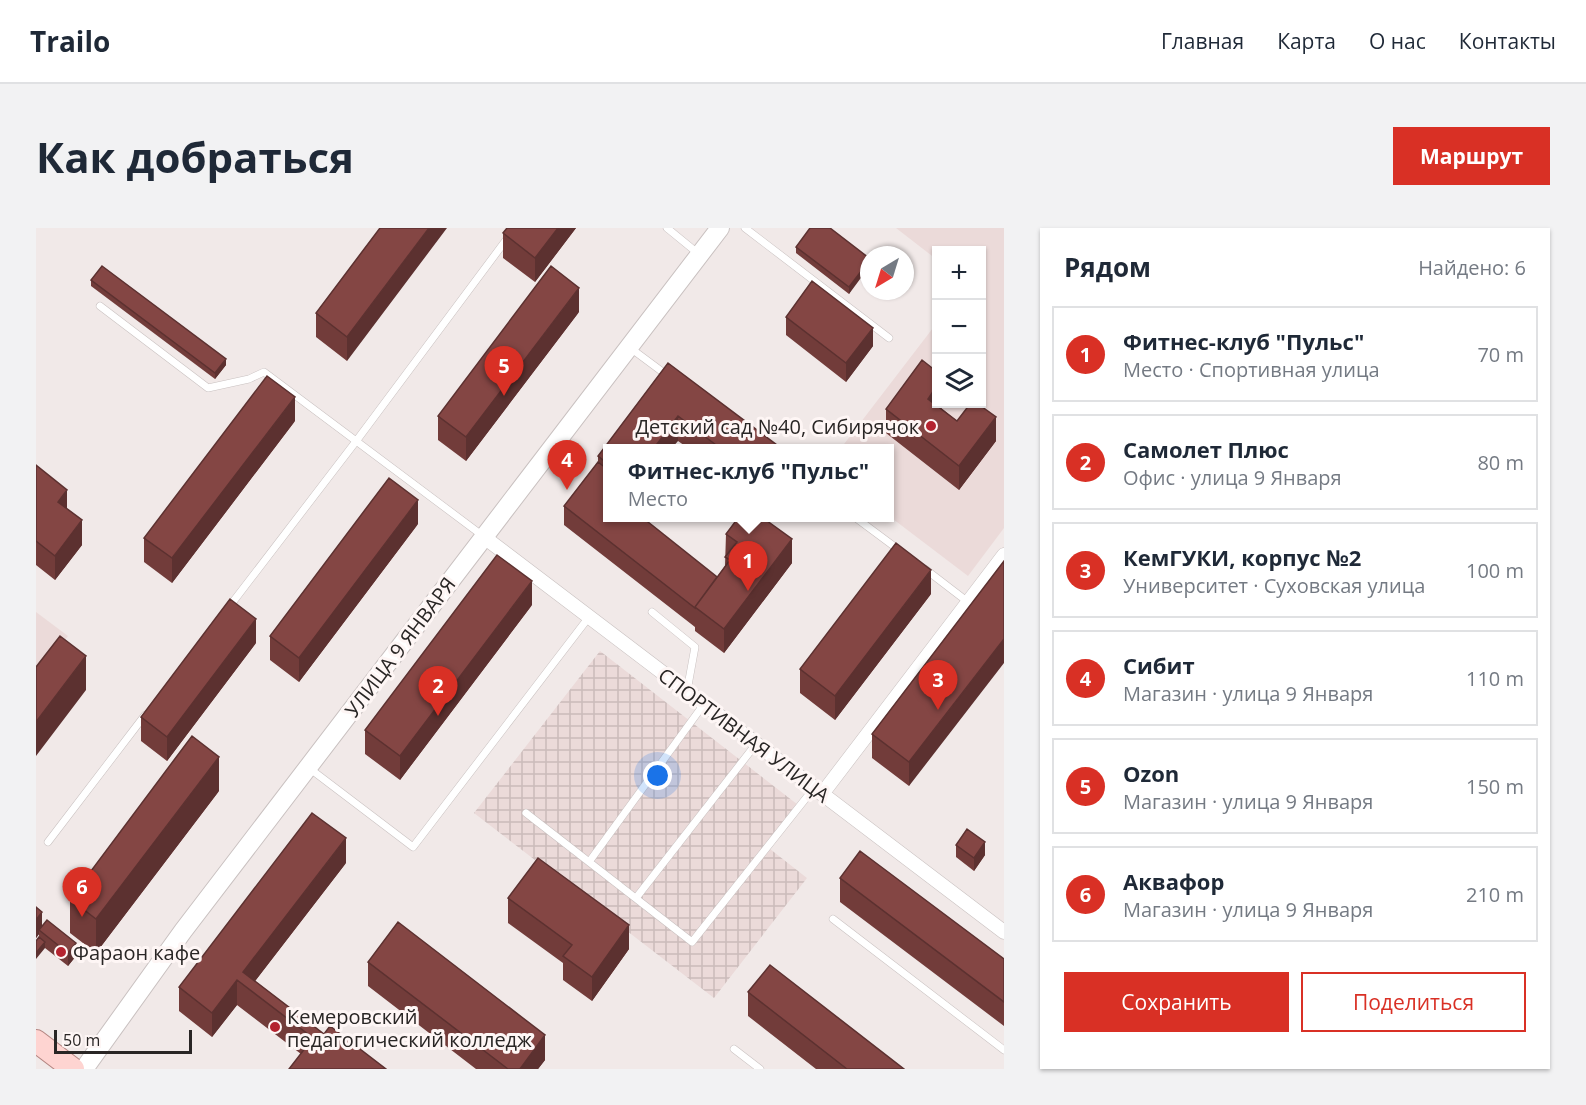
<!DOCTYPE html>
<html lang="ru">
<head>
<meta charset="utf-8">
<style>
  :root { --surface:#fff; --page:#f2f2f3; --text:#1f2937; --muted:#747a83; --line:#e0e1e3; --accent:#d93025 }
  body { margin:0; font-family:"Open Sans",sans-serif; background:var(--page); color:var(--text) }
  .controls { position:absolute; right:18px; top:18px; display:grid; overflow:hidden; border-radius:0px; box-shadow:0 2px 4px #0004 }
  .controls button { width:54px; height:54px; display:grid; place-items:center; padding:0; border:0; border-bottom:2px solid var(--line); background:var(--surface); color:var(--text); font:30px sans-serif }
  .compass { position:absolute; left:824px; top:18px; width:54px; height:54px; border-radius:50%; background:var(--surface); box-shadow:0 2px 4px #0004; rotate:218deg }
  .scale { position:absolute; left:18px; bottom:15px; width:138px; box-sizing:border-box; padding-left:6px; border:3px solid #292625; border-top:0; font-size:16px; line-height:21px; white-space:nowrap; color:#292625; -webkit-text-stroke:4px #fef6f5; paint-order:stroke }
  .you { position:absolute; left:622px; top:548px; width:21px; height:21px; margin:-15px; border:4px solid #fff; border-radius:50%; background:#1a73e8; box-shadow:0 0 0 9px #1a73e833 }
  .badge { display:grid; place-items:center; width:39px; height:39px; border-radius:50%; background:var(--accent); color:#fff; font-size:20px; font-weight:700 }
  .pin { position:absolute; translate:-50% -50px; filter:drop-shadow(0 2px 3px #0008) }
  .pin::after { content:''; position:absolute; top:32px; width:21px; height:18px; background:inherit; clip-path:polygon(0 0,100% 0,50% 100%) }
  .popup { position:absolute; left:567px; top:216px; width:291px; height:78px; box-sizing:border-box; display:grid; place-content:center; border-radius:0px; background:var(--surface); filter:drop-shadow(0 2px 4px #0005); font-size:20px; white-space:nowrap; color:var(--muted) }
  .popup b { font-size:22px; color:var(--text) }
  .popup::after { content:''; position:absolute; left:50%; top:100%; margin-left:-12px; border:12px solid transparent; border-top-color:var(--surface) }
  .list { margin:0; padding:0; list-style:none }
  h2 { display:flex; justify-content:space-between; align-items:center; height:78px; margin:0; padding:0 24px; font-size:26px }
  h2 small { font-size:20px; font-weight:400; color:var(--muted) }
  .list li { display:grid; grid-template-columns:39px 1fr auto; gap:18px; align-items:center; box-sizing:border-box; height:96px; margin:0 12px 12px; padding:0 12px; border:2px solid var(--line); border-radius:0px }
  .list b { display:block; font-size:22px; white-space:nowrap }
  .list p { margin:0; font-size:20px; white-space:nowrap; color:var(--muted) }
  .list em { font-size:20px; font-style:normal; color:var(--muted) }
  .actions { display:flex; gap:12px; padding:18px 24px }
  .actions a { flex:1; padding:14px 0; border:2px solid var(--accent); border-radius:0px; text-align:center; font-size:21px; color:var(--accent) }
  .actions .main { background:var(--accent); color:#fff }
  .icon { flex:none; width:33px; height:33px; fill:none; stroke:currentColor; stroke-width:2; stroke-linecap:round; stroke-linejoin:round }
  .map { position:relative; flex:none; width:968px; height:841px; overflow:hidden; border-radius:0px }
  header { display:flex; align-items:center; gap:36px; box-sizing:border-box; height:84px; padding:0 30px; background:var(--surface); border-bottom:2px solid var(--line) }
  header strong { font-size:28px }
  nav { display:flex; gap:33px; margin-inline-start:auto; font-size:21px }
  .intro { display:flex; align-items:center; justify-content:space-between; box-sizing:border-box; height:144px; padding:0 36px }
  h1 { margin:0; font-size:42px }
  .button { padding:15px 27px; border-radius:0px; background:var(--accent); color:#fff; font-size:21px; font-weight:700 }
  main { display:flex; gap:36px; padding:0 36px }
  aside { flex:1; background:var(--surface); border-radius:0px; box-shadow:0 2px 4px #0004 }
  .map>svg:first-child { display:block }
</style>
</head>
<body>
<header>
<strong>Trailo</strong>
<nav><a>Главная</a><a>Карта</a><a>О нас</a><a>Контакты</a></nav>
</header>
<div class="intro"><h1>Как добраться</h1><a class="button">Маршрут</a></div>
<main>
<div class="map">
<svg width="968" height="841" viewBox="0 0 968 841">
  <defs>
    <pattern id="industrial-grid" width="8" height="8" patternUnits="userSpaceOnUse" patternTransform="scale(1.5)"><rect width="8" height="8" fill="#ebdad9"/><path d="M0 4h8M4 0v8" fill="none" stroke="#cabbba"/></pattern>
  </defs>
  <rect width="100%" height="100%" fill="#f1e9e8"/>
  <path fill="#ebdad9" d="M860 0H968V300L932 348 853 288V220H805L900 96V176H945V22H900V31Z
    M0 384 32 408 0 451Z"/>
  <path fill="url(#industrial-grid)" d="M564 423 766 580 734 621 771 650 678 770 438 585Z"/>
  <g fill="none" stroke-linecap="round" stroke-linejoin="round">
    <defs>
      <path id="service" d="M631 0 664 27
        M709 0 853 110
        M64 78 172 160 213 151 228 144 447 308
        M593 119 632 148
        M820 290 863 322
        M889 341 932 374
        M193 379 321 212 479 0
        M616 384 659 419 651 463
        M273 540 377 619 553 389
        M490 585 656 714 778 560
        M12 614 109 487
        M553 634 668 476
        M600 670 720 516
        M797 691 968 822
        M698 821 724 841"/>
      <path id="minor" d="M448 309 968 704
        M786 566 968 327"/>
      <path id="tertiary" d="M48 841 147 703 684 0"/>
      <path id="primary" d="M0 813 37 841"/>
    </defs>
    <use href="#service" stroke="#c9c1c0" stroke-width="8"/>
    <use href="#minor" stroke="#c9c1c0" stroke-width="15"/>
    <use href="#tertiary" stroke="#c9c1c0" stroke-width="20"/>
    <use href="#primary" stroke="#b38581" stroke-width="24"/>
    <use href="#service" stroke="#fff" stroke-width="7"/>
    <use href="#minor" stroke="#fff" stroke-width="14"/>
    <use href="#tertiary" stroke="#fff" stroke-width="18"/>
    <use href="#primary" stroke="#fed4d1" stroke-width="22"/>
  </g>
  <path fill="#723c3a" d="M344 0 311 133 280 109V85Z
    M471 0H540L499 54 467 30V5Z
    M760 19 833 30 813 66 760 25Z
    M55 52 190 137 179 151 55 58Z
    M543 84 430 233 402 212V188Z
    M750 89 837 118 810 154 750 107Z
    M632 135 745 220H652L642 213 571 220V290L681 349 689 338 690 306 756 335 688 425 659 403V399L528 297V278L562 234V228Z
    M904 179 921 193 960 213 923 262 850 205V181Z
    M259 193 136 355 108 334V310Z
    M0 237 31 281 46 317 19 352 0 337Z
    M382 296 263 454 234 432V408Z
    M968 333 873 558 836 530V506Z
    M895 366 799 492 764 465V441Z
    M496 377 364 552 329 526V502Z
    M220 415 131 533 105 513V489Z
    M183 563 60 725 34 705V671Z
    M920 617 949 627 938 643 920 629Z
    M310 635 219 753 288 806 265 826 201 777 176 809 143 783V759Z
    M804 650 968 731V798L804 674Z
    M472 670 593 721 556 773 527 752V735L472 695Z
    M0 679 6 699 40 728 32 738 9 720 3 709V706L0 710Z
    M332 734 509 832 502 841H440L332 758Z
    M712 764 868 841H780L712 788Z"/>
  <path fill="#5c3130" d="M393 0H411L311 133V109Z
    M522 0H540L499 54V30Z
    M833 33V39L813 66V59Z
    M543 60V84L430 233V209Z
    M837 100V118L810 154V135Z
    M190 131V137L179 151V145Z
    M900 159V176H907L892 195V171Z
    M259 169V193L136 355V330Z
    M642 188V213L636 220H618Z
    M960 189V213L923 262V238Z
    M31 262V286L22 274Z
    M382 272V296L263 454V430Z
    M46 292V317L19 352V328Z
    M756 311V335L688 425V401Z
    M895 342V366L799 492V468Z
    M496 353V377L364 552V528Z
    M220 391V415L131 533V509Z
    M968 411V435L873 558V534Z
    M50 428V462L0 528V494Z
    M183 529V563L60 725V691Z
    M310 610V635L213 761 207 744Z
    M949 614V627L938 643V630Z
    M6 684V702H3V706L0 710V692Z
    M593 697V721L556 773V749Z
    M9 714V720L0 731V725Z
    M40 715V728L32 738V725Z
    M201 752V777L176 809V785Z
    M509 807V832L502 841H484Z"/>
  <path fill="#844644" stroke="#5c3130" stroke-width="1.5" d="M344 0H393L311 109 280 85Z
    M471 0H522L499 30 467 5Z
    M774 0H794L833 30V33L813 59 760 19Z
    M66 38 190 131 179 145 55 52Z
    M515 38 543 60 430 209 402 188Z
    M776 53 837 100 810 135 750 89Z
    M886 132 900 143V159L892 171 921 193 934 176H942L960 189 923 238 850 181Z
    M632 135 745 220H684L642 188 618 220H571V235L562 228Z
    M231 148 259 169 136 330 108 310Z
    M562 234 571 241V290H607L681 349 659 379V380L528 278Z
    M0 237 31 262 22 274 46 292 19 328 0 313Z
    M353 250 382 272 263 430 234 408Z
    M702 290H727L756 311 688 401 659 379 694 332 689 329 701 314 690 306Z
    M860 315 895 342 799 468 764 441Z
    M461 327 496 353 364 528 329 502Z
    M968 333V411L873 534 836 506Z
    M194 371 220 391 131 509 105 489Z
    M24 408 50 428 0 494V439Z
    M156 508 183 529 60 691 34 671Z
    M276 585 310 610 207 744 288 806 294 798 350 841H253L277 810 201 752 176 785 143 759Z
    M931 601 949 614 938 630 920 617Z
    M824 623 968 731V774L804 650Z
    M502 630 593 697 556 749 527 728 536 717 472 670Z
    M0 679 6 684 0 692Z
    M11 692 40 715 32 725 3 702Z
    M362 694 509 807 484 841H472L332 734Z
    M3 709 9 714 0 725V713Z
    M734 737 868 841H811L712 764Z"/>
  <g fill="#b4232f" stroke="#fef6f5" stroke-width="2">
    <circle cx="895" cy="198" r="6"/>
    <circle cx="25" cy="724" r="6"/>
    <circle cx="239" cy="799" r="6"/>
  </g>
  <g text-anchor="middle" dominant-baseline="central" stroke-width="6" stroke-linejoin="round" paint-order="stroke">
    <g font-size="20" fill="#292625" stroke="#fef6f5" text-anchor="start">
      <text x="883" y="198" text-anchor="end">Детский сад №40, Сибирячок</text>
      <text x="37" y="724">Фараон кафе</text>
      <text x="251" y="788">Кемеровский<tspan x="251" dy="23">педагогический колледж</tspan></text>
    </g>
    <g font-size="20" fill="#292625" stroke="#fef6f5">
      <text transform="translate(364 419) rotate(-53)">УЛИЦА 9 ЯНВАРЯ</text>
      <text transform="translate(708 507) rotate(37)">СПОРТИВНАЯ УЛИЦА</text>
    </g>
  </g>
</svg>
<div class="controls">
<button>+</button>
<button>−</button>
<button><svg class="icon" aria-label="layers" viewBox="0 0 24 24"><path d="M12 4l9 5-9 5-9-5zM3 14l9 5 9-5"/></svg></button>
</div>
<svg class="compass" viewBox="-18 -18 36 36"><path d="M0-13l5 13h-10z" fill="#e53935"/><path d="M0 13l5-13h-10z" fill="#747a83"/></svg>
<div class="scale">50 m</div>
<div class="you"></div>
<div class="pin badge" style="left:712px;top:363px">1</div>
<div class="popup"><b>Фитнес-клуб &quot;Пульс&quot;</b>Место</div>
<div class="pin badge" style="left:402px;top:488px">2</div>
<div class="pin badge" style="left:902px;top:482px">3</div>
<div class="pin badge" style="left:531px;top:262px">4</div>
<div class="pin badge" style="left:468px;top:168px">5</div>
<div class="pin badge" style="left:46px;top:689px">6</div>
</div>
<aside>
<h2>Рядом<small>Найдено: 6</small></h2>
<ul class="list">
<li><span class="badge">1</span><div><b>Фитнес-клуб &quot;Пульс&quot;</b><p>Место · Спортивная улица</p></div><em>70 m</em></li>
<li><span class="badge">2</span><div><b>Самолет Плюс</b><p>Офис · улица 9 Января</p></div><em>80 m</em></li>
<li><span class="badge">3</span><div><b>КемГУКИ, корпус №2</b><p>Университет · Суховская улица</p></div><em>100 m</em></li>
<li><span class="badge">4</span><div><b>Сибит</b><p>Магазин · улица 9 Января</p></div><em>110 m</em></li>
<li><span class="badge">5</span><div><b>Ozon</b><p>Магазин · улица 9 Января</p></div><em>150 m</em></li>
<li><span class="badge">6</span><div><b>Аквафор</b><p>Магазин · улица 9 Января</p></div><em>210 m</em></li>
</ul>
<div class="actions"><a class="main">Сохранить</a><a>Поделиться</a></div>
</aside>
</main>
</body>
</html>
